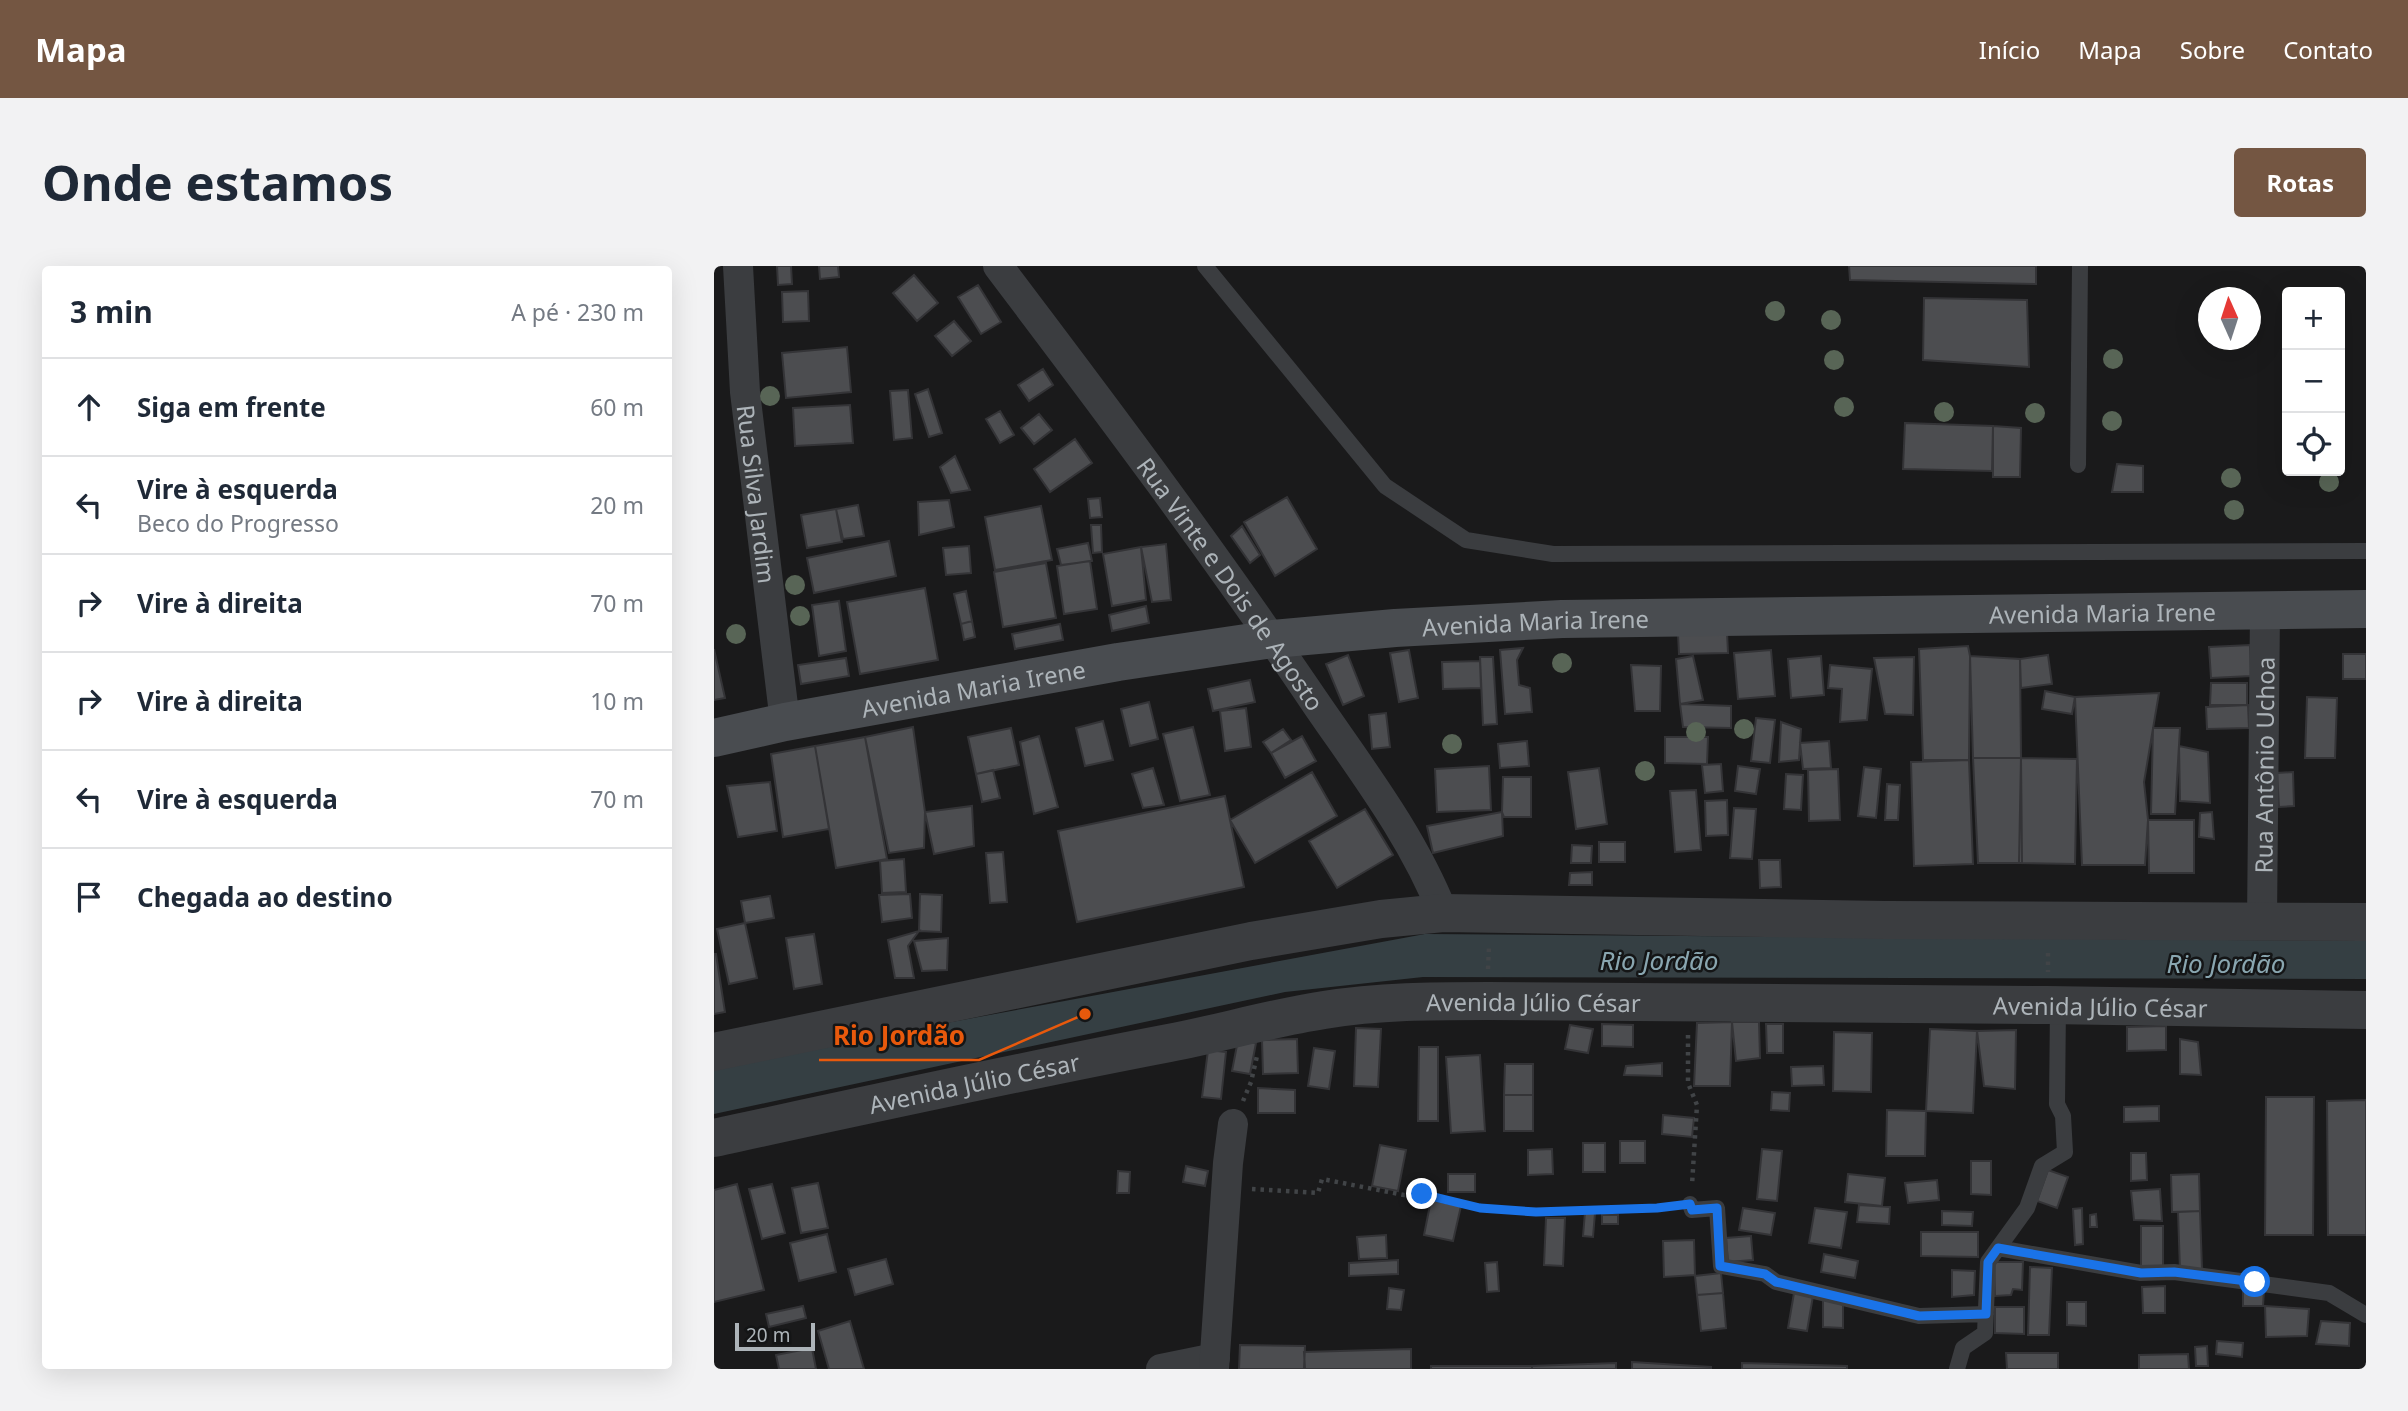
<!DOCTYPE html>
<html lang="pt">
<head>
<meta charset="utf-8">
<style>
  :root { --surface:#fff; --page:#f2f2f3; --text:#1f2937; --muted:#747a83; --line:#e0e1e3; --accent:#745642 }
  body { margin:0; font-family:"Noto Sans",sans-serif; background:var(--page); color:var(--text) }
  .controls { position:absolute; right:21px; top:21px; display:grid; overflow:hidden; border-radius:7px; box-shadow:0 7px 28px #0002 }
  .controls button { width:63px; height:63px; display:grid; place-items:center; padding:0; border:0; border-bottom:2px solid var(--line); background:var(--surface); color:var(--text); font:35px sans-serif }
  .compass { position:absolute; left:1484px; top:21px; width:63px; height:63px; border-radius:50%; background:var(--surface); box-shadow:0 7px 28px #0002; rotate:357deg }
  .scale { position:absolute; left:21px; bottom:18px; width:80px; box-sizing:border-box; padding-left:7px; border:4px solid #adb4b9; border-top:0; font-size:19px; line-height:24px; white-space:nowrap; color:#adb4b9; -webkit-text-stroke:5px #141516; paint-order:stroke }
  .stop { position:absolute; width:21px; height:21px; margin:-16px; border:5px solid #1a73e8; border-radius:50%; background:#fff }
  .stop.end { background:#1a73e8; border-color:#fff; box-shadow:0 2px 7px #0008 }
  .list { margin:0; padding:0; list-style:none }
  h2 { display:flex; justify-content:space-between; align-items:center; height:91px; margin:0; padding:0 28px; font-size:30px }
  h2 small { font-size:23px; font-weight:400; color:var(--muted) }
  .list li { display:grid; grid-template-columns:46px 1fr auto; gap:21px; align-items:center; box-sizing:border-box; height:98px; padding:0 28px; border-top:2px solid var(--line) }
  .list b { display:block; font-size:26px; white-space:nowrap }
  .list p { margin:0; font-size:23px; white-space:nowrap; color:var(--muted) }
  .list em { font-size:23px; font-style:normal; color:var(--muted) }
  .icon { flex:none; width:38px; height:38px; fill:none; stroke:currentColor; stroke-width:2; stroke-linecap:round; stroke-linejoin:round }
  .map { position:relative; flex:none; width:1652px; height:1103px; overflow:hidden; border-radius:7px }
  header { display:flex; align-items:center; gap:42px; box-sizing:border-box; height:98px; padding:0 35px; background:var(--accent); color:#fff }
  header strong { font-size:33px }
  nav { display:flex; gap:38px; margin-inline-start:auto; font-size:24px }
  .intro { display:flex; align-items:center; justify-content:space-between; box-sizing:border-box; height:168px; padding:0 42px }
  h1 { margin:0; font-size:49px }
  .button { padding:18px 32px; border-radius:7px; background:var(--accent); color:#fff; font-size:24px; font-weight:700 }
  main { display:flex; gap:42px; padding:0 42px }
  aside { flex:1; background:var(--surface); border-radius:7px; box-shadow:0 7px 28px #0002 }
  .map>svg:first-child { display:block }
</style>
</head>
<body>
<header>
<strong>Mapa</strong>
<nav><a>Início</a><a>Mapa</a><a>Sobre</a><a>Contato</a></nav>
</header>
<div class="intro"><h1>Onde estamos</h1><a class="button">Rotas</a></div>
<main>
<aside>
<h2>3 min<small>A pé · 230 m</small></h2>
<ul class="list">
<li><svg class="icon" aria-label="ahead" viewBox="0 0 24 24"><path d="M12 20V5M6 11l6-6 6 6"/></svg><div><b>Siga em frente</b></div><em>60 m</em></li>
<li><svg class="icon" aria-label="left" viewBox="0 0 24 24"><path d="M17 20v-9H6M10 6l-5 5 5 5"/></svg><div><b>Vire à esquerda</b><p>Beco do Progresso</p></div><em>20 m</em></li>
<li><svg class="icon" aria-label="right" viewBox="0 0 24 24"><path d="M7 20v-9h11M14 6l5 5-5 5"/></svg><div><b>Vire à direita</b></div><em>70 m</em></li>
<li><svg class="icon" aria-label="right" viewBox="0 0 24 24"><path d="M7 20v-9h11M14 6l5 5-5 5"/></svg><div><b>Vire à direita</b></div><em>10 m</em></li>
<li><svg class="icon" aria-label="left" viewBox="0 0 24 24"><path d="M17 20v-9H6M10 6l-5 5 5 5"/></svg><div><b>Vire à esquerda</b></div><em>70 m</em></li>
<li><svg class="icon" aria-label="arrive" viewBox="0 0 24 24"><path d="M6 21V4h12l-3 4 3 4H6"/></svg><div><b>Chegada ao destino</b></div></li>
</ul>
</aside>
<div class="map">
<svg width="1652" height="1103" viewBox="0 0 1652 1103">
  <rect width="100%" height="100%" fill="#1a1a1b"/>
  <path fill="#353f43" d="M711 668 1652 675V713L709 711 571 726 0 848V804L157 771Z"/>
  <path fill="#4c4d50" stroke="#343437" stroke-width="2" d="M63 0H77L78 18 64 19Z
    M105 0H124L125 11 106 13Z
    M1135 0H1322V18L1136 14Z
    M200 9 224 37 203 55 179 27Z
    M264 19 287 56 267 68 244 31Z
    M94 25 95 55 69 56 68 26Z
    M1210 32 1313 34 1315 101 1209 94Z
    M240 55 257 75 238 90 221 70Z
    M133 81 137 126 72 132 68 87Z
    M329 103 339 119 315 135 304 119Z
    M214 123 228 167 215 171 201 128Z
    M194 124 198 172 180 174 176 125Z
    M136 139 139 177 81 180 79 142Z
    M286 145 300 169 286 177 272 153Z
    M325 148 338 164 320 178 307 162Z
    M1191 157 1279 160 1278 205 1189 203Z
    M1279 160 1307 162 1306 211H1279Z
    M361 173 378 197 336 226 320 203Z
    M241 190 256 224 237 227 226 201Z
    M1403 198 1429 200V226H1398Z
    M573 231 603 283 561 310 530 256Z
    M386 232 388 251 376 252 374 233Z
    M235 234 240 261 205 269 204 236Z
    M144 239 150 270 129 273 122 243Z
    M327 240 338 294 281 304 271 251Z
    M122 243 128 276 93 282 87 249Z
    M377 259H387L388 286 379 287Z
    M528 260 546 289 536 297 517 270Z
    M175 275 182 310 100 327 93 292Z
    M374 277 378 295 347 299 343 283Z
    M452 278 457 334 438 336 427 281Z
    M255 280 257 307 232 309 229 282Z
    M427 281 432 334 398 340 389 288Z
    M376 295 383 343 350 348 343 300Z
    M332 297 342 352 289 361 280 306Z
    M211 322 224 394 146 408 133 336Z
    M252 325 258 355 247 358 240 328Z
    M125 335 132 385 105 390 98 339Z
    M432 340 435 357 398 365 395 349Z
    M258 355 261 371 250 374 247 358Z
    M346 358 349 374 301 383 298 368Z
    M1013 366 1014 387 965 388 964 368Z
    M1536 379 1537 410 1497 412 1495 381Z
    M1254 380 1256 390 1255 494H1209L1205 383Z
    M809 382 803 394 805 419 816 422 818 446 791 448 786 384Z
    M0 383 11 432 0 434Z
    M695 384 704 432 685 436 676 387Z
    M1057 384 1061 430 1024 433 1020 387Z
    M1629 388H1652V413H1629Z
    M634 389 650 430 629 439 612 398Z
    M1334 389 1338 418 1307 422 1306 393Z
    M979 390 989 434 966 438 962 393Z
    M1107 390 1110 429 1077 432 1074 393Z
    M1256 390 1306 393 1307 492H1259Z
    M766 391H779L783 458 769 459Z
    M1200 391 1199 449 1171 448 1160 392Z
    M132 392 135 410 87 418 84 399Z
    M766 395 767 422 729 423 728 396Z
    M917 399 947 400 946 445H921Z
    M1116 399 1158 403 1153 454 1126 456 1128 423 1114 422Z
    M536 414 541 436 499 445 494 423Z
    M1497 417H1533V439H1496Z
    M1331 425 1361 431 1358 448 1328 443Z
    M1445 427 1430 516 1434 554 1431 599H1368L1361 431Z
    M1593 431 1623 432 1621 492H1591Z
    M435 436 444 473 416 480 407 443Z
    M966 438 1017 440V462L969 461Z
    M1534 439 1535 462 1493 463 1492 441Z
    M532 442 537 481 511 485 506 445Z
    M672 447 676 481 658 483 655 449Z
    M1042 452 1061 454 1056 497 1037 495Z
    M389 455 399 494 371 500 362 462Z
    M1067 456 1087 463 1085 494 1065 496Z
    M199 461 211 546 210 582 175 587 151 471Z
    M479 461 496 529 466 535 449 468Z
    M297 462 305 499 262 508 254 471Z
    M1439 462H1466L1461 548H1437Z
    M569 463 577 474 557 487 549 476Z
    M325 470 344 541 320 548 306 476Z
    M588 470 602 495 571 512 557 487Z
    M151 471 173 593 122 602 101 480Z
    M951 471H994L993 498 951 497Z
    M813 475 815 500 786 502 784 478Z
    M1115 475 1117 502 1089 503 1086 477Z
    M101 480 115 563 69 571 57 488Z
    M1465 480 1494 486 1496 537 1466 535Z
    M1259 492H1307L1308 597H1264Z
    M1307 492 1363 493 1361 598 1305 597Z
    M1255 494 1259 598 1200 600 1197 496Z
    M1007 498 1009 525 991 527 988 499Z
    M775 500 777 544 723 546 721 503Z
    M1024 500 1046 503 1042 528 1021 525Z
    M1150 501 1167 503 1162 552 1144 550Z
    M439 502 450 539 429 542 418 508Z
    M885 502 893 558 862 563 854 506Z
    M1124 503 1126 554 1095 555 1094 504Z
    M279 504 286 532 268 536 262 508Z
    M598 506 623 550 541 597 516 554Z
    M1579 506 1580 540 1565 541 1563 507Z
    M1072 508 1089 509 1087 544 1070 543Z
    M789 511H817V551H790L788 546Z
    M56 516 63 565 24 571 13 520Z
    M1173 518 1186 519 1184 554H1171Z
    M982 524 987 584 961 586 956 525Z
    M511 530 530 621 363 656 344 565Z
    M1013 534 1014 569 992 570 991 535Z
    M258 540 260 580 220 588 211 546Z
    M1020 542 1042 543 1038 593 1016 592Z
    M651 543 679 589 623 622 595 575Z
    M788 546 789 570 719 587 713 560Z
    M1498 546 1500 573 1485 571 1486 547Z
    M1434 554H1480V607H1435Z
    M885 576H911V596H885Z
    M858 579 878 580 877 597H857Z
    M289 586 293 636 276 637 272 587Z
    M190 593 192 626 168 627 166 595Z
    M1045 594H1066L1067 621 1046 622Z
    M878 606V619H855L856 607Z
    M196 628 198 652 168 656 165 629Z
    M206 628 228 629 227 666 205 665Z
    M56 630 60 652 31 657 27 635Z
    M31 657 43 712 15 718 3 663Z
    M205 665 194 680 200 712H181L174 674Z
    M100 668 108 718 80 723 72 672Z
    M234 672 233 704 208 705 200 675Z
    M0 688H2L11 746 0 748Z
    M1018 756H1045L1046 792 1022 795Z
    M1018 756 1016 820H980L983 757Z
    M888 758 919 759V781L888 780Z
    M1052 758H1069V787H1053Z
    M856 759 879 763 874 787 851 783Z
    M1452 760V784L1413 785V761Z
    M642 762 667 763 664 821 640 820Z
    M1216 763 1263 765 1259 847 1212 845Z
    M1302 764 1301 823 1270 820 1263 765Z
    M1120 766 1158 767 1157 826 1119 825Z
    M583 773 584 807 549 808 548 774Z
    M1466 773 1484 776 1487 809 1466 808Z
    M524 774 542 777 536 808 518 805Z
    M705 781H724V855H704Z
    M600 782 621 785 615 823 594 820Z
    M494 784 512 786 507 833 488 831Z
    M766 789 771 865 737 867 732 791Z
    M948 797V810L910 809 912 800Z
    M791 798H819V829H790Z
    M1109 800 1110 819 1078 820 1077 801Z
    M544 822 581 824V847H544Z
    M1058 826 1076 827 1075 845 1057 844Z
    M790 829H819V865H790Z
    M1552 831H1600L1599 969H1551Z
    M1652 834V969H1614L1613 835Z
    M1445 840V855L1410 856V841Z
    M1173 844 1212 845 1211 890H1172Z
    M949 849 980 852 978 871 948 868Z
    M906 875H931V897H906Z
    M869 877H891V906H869Z
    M666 879 692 884 684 925 658 920Z
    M838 883 839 908 814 909V884Z
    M1048 883 1068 885 1063 935 1043 933Z
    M1417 887H1432L1433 914 1417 915Z
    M1257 895H1277V929L1257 928Z
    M472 900 494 905 491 920 469 916Z
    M1334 904 1354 911 1343 942 1323 935Z
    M404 905 416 906 415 927H403Z
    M734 908H761V926H734Z
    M1134 908 1171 912 1168 940 1131 936Z
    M1485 908 1486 945 1458 946 1457 909Z
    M1223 914 1225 934 1194 937 1191 917Z
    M104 917 114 962 87 967 78 922Z
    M23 918 50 1024 0 1036V924Z
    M58 918 71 967 48 973 35 923Z
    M1446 923 1448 955 1420 954 1417 925Z
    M717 934 747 940 739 975 710 969Z
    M1145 939 1176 941 1175 958 1143 956Z
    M1029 942 1061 947 1057 969 1025 964Z
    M1101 942 1133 946 1127 982 1095 977Z
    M1368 942 1369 978 1361 979 1359 943Z
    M1228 945 1259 946 1258 960 1228 959Z
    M1486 945 1488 1003 1466 1004 1464 946Z
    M871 946 881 947 879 971 869 970Z
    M1382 948 1383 961H1376V949Z
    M888 949H904V958H888Z
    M832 952H851L849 1000 830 999Z
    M1427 960H1449V1002H1427Z
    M1207 966H1264V991L1207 990Z
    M113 968 122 1006 85 1015 76 977Z
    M672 969 673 992 645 993 643 971Z
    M1037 970 1039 994 1014 996 1012 972Z
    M980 974 981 1009 950 1011 949 975Z
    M1110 988 1144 995 1141 1012 1107 1006Z
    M172 993 179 1018 141 1029 134 1003Z
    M684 994V1008L635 1010V997Z
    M783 996 785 1025 773 1026 771 997Z
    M1280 996H1309L1308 1024 1299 1023 1297 1029 1281 1030Z
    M1316 1001 1338 1002 1335 1069H1314Z
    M1238 1004 1261 1005 1260 1029 1238 1031Z
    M1007 1007 1009 1027 983 1029 981 1010Z
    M1451 1020V1047H1429L1428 1021Z
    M675 1022 690 1024 687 1044 673 1043Z
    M1529 1024H1550L1549 1040H1529Z
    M1009 1027 1012 1062 987 1065 983 1029Z
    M1080 1027 1099 1030 1093 1065 1074 1062Z
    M1109 1034H1129V1062L1109 1061Z
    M1353 1036H1372V1060L1353 1059Z
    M89 1040 92 1052 55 1061 52 1048Z
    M1551 1040 1595 1043 1593 1070 1552 1071Z
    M1281 1041H1310V1068L1281 1067Z
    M136 1055 150 1103H115L104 1065Z
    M1607 1055 1636 1057 1635 1080 1602 1078Z
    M1503 1075 1529 1077 1528 1091 1502 1088Z
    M526 1079 591 1080 590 1103H525Z
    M1493 1080 1494 1100H1482L1481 1081Z
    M98 1082 102 1103H65L62 1089Z
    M697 1083V1103H591L590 1086Z
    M1292 1087H1344V1103H1293Z
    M1474 1088 1475 1103H1425V1089Z
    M918 1096 997 1101V1103H918Z
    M902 1097V1103H818V1100Z
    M1028 1097 1133 1100V1103H1028Z
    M717 1100H818V1103H717Z"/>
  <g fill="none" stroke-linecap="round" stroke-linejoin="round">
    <path stroke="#414447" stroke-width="4.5" stroke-dasharray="3.5 5" stroke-linecap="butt" d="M1334 687V706
      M774 703 775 680
      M974 769V817L983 839 978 919
      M529 835 537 816 543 790
      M538 923 604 927 608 913 690 929 708 928 766 942 822 945 955 940"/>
    <path stroke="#3b3d40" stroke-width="16" d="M491 0 671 220 752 274 839 288 1652 285
      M1364 199 1366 0
      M976 938 978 944 1003 942 1007 1000 1051 1008 1062 1016 1205 1050 1272 1048
      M1284 982 1427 1007 1460 1006 1615 1027 1652 1049
      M1243 1103 1249 1082 1271 1067 1274 996 1313 942 1328 900 1351 886 1349 850 1343 838 1344 739"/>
    <g stroke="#3b3d40" stroke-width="30">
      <path id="s1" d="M24 0 31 126 71 456"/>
      <path id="s2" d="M284 0C393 144 502 289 603 439 649 506 699 571 729 647"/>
      <path id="s3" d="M1548 655 1551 344"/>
      <path d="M447 1103 501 1092"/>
      <path d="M500 1103 514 897 519 858"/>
    </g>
    <g stroke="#3b3d40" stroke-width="38">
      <path d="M0 786 537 675 667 653 729 647 1171 654 1652 656"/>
      <path id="s4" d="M0 872C152 839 303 806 455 777 507 767 558 752 610 744 665 735 719 735 774 735L1334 739 1652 744"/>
    </g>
    <path stroke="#494c50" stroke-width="38" id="s5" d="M0 472 71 456 404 396 559 373 681 362 848 353 1652 343"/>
  </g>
  <g fill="#586556">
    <circle cx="1061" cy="45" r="10"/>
    <circle cx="1117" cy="54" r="10"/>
    <circle cx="1399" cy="93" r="10"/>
    <circle cx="1120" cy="94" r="10"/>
    <circle cx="56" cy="130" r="10"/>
    <circle cx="1130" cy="141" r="10"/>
    <circle cx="1230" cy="146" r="10"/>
    <circle cx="1321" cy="147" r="10"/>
    <circle cx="1398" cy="155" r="10"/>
    <circle cx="1517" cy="212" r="10"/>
    <circle cx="1615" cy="216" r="10"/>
    <circle cx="1520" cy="244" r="10"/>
    <circle cx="81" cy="319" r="10"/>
    <circle cx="86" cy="350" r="10"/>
    <circle cx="22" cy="368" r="10"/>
    <circle cx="848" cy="397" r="10"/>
    <circle cx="1030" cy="463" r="10"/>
    <circle cx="982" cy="466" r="10"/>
    <circle cx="738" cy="478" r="10"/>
    <circle cx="931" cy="505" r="10"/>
  </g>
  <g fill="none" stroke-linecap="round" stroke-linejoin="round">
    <path stroke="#1a73e8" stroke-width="9" d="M708 928 766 942 822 946 943 942 976 938 978 944 1003 942 1006 1000 1051 1008 1062 1016 1205 1050 1272 1048 1274 996 1284 982 1427 1007 1460 1006 1541 1016"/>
  </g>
  <g text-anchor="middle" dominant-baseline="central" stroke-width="5" stroke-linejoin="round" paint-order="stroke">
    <g font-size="24" fill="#adb4b9" stroke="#141516">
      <text stroke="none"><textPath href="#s1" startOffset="229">Rua Silva Jardim</textPath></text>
      <text stroke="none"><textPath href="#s2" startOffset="394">Rua Vinte e Dois de Agosto</textPath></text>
      <text stroke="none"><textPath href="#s5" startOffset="1398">Avenida Maria Irene</textPath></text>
      <text stroke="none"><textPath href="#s5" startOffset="831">Avenida Maria Irene</textPath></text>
      <text stroke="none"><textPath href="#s5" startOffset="264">Avenida Maria Irene</textPath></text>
      <text stroke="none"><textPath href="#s3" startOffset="156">Rua Antônio Uchoa</textPath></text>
      <text stroke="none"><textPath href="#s4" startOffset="833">Avenida Júlio César</textPath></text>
      <text stroke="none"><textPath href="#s4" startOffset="1400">Avenida Júlio César</textPath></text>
      <text stroke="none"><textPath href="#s4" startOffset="266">Avenida Júlio César</textPath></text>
    </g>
    <g font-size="26" font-style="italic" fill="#89a6b0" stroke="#141516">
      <text x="945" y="694">Rio Jordão</text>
      <text x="1512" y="697">Rio Jordão</text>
    </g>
  </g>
  <path fill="none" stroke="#e8590c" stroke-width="2.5" d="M371 748L265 794H105"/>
  <circle fill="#e8590c" stroke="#141516" stroke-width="2.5" cx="371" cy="748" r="7"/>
  <g font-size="26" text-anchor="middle" font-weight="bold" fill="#e8590c" stroke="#141516" stroke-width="5" stroke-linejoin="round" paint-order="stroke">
    <text x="185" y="779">Rio Jordão</text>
  </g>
</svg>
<div class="controls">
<button>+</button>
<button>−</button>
<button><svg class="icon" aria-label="locate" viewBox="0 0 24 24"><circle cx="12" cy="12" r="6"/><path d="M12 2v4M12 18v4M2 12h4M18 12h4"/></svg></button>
</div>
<svg class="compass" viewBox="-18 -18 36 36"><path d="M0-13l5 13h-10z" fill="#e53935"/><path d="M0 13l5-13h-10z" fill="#747a83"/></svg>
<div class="scale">20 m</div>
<div class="stop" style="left:1541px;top:1016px"></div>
<div class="stop end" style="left:708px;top:928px"></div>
</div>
</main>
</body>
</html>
